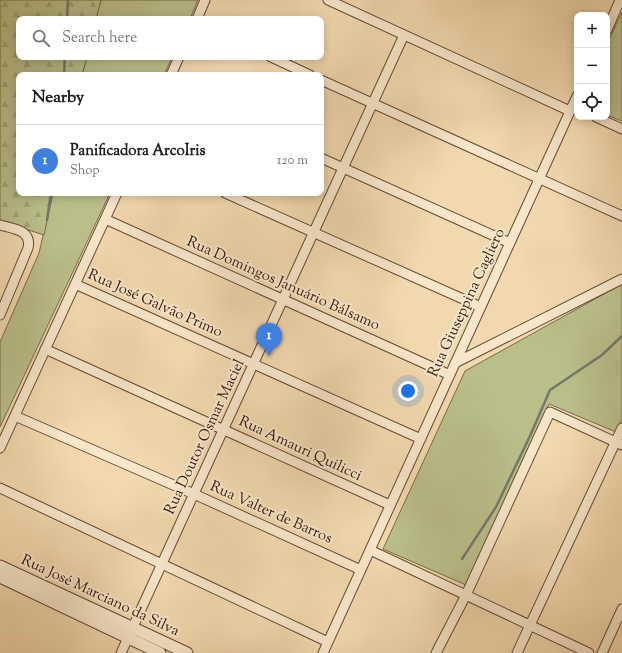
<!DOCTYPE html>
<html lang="en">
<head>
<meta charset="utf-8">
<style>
  :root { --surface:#fff; --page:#f6f6f6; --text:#202124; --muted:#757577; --line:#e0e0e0; --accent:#7c3aed }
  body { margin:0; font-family:"Sorts Mill Goudy",serif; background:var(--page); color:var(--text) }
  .controls { position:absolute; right:12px; top:12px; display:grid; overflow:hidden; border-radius:8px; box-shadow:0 2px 10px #0003 }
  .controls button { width:36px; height:36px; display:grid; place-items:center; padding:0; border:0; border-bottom:1px solid var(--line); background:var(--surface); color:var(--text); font:20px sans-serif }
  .you { position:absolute; left:408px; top:391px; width:14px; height:14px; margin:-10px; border:3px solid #fff; border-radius:50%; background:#1a73e8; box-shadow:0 0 0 6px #1a73e833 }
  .badge { display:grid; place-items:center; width:26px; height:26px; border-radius:50%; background:var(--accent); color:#fff; font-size:13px; font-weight:700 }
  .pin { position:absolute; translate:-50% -33px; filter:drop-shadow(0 1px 2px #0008) }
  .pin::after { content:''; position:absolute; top:21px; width:14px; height:12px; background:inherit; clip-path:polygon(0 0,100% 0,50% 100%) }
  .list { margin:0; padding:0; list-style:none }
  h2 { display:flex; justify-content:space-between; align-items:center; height:52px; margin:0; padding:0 16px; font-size:17px }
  h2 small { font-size:13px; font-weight:400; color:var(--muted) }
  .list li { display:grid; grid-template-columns:26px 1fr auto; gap:12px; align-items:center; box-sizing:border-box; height:72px; padding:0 16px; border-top:1px solid var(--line) }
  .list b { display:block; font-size:15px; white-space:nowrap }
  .list p { margin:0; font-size:13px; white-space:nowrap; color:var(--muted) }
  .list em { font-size:13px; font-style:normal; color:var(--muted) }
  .icon { flex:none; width:22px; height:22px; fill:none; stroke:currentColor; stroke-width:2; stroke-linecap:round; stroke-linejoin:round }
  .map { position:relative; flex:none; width:622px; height:653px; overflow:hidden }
  .search { position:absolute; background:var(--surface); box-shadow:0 2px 10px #0003; left:16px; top:16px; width:308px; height:44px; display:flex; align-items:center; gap:10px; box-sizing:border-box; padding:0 14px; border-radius:8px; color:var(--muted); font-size:15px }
  .panel { position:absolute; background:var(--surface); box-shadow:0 2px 10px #0003; left:16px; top:72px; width:308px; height:124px; border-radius:8px }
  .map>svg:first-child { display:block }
</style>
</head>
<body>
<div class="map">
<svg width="622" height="653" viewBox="0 0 622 653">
  <defs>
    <pattern id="forest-firs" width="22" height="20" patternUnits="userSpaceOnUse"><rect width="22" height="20" fill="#babf8a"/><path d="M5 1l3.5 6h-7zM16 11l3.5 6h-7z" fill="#a0a476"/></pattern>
  </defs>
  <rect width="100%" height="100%" fill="#f2d8ae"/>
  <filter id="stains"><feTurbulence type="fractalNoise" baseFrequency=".005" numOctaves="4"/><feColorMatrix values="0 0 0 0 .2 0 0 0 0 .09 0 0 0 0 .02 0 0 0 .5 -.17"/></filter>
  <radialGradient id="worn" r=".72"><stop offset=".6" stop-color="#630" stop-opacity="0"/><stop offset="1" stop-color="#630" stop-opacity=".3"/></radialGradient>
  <path fill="#babf8a" stroke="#786c4b" d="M101 0H198L190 19H96Z
    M622 12V121L607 115V44Z
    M87 57H172L164 75H82Z
    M53 193H110L0 427V342L39 253Z
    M622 284V419L616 432 549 404 466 585 383 549 465 371Z"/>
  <path fill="url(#forest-firs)" stroke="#786c4b" d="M0 0H101L96 19H19V57H87L82 75H19V193H53L44 235 0 221Z"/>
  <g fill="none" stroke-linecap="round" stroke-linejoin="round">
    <path stroke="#73796f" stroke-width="2.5" d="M67 19 68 0
      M64 75 65 57
      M47 220 51 193
      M462 559 496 507 530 436 550 390 602 355 622 336"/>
    <defs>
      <path id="minor" d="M328 0 570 111
        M197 19 205 0
        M607 30 620 0
        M271 57 310 75
        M171 75 179 57
        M321 80 622 216
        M596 117 622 129
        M321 158 510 243
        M225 193 481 307
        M105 219 450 375
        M0 225C14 229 32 230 28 248L0 315
        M75 284 421 439
        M45 349 390 505
        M455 363 622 279
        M15 416 194 494 361 570
        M0 448 117 193
        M0 488 328 642
        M370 550 589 653
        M121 653 404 35
        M323 653 577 96
        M436 653 466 595 550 412 622 445
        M517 653 622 428
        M602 653 622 609"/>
      <path id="tertiary" d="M0 566 187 653
        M0 577 160 653"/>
    </defs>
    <use href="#minor" stroke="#654934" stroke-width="11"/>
    <use href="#tertiary" stroke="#654934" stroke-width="13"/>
    <use href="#minor" stroke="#f7e6ca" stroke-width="9"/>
    <use href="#tertiary" stroke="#f7e6ca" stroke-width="11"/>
  </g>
  <g text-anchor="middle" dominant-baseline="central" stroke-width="4" stroke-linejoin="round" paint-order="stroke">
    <g font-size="15" fill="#36190c" stroke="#f7e6ca">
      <text transform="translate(283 284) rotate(24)">Rua Domingos Januário Bálsamo</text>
      <text transform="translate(467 303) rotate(-65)">Rua Giuseppina Cagliero</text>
      <text transform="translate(155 304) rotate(24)">Rua José Galvão Primo</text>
      <text transform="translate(205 437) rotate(-65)">Rua Doutor Osmar Maciel</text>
      <text transform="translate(300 449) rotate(25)">Rua Amauri Quilicci</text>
      <text transform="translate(271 513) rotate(24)">Rua Valter de Barros</text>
      <text transform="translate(100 596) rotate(25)">Rua José Marciano da Silva</text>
    </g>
  </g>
  <rect width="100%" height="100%" filter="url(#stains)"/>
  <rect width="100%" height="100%" fill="url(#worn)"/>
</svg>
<div class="controls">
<button>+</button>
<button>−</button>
<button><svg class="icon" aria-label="locate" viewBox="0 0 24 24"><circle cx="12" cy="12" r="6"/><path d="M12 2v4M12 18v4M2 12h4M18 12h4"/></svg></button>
</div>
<div class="you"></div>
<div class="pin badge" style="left:269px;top:356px;background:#3f7fe0">1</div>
<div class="search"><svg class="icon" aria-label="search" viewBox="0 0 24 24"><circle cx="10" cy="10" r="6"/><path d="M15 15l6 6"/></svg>Search here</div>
<section class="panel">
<h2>Nearby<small></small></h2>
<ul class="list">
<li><span class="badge" style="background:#3f7fe0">1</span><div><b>Panificadora ArcoIris</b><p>Shop</p></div><em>120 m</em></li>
</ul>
</section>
</div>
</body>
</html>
